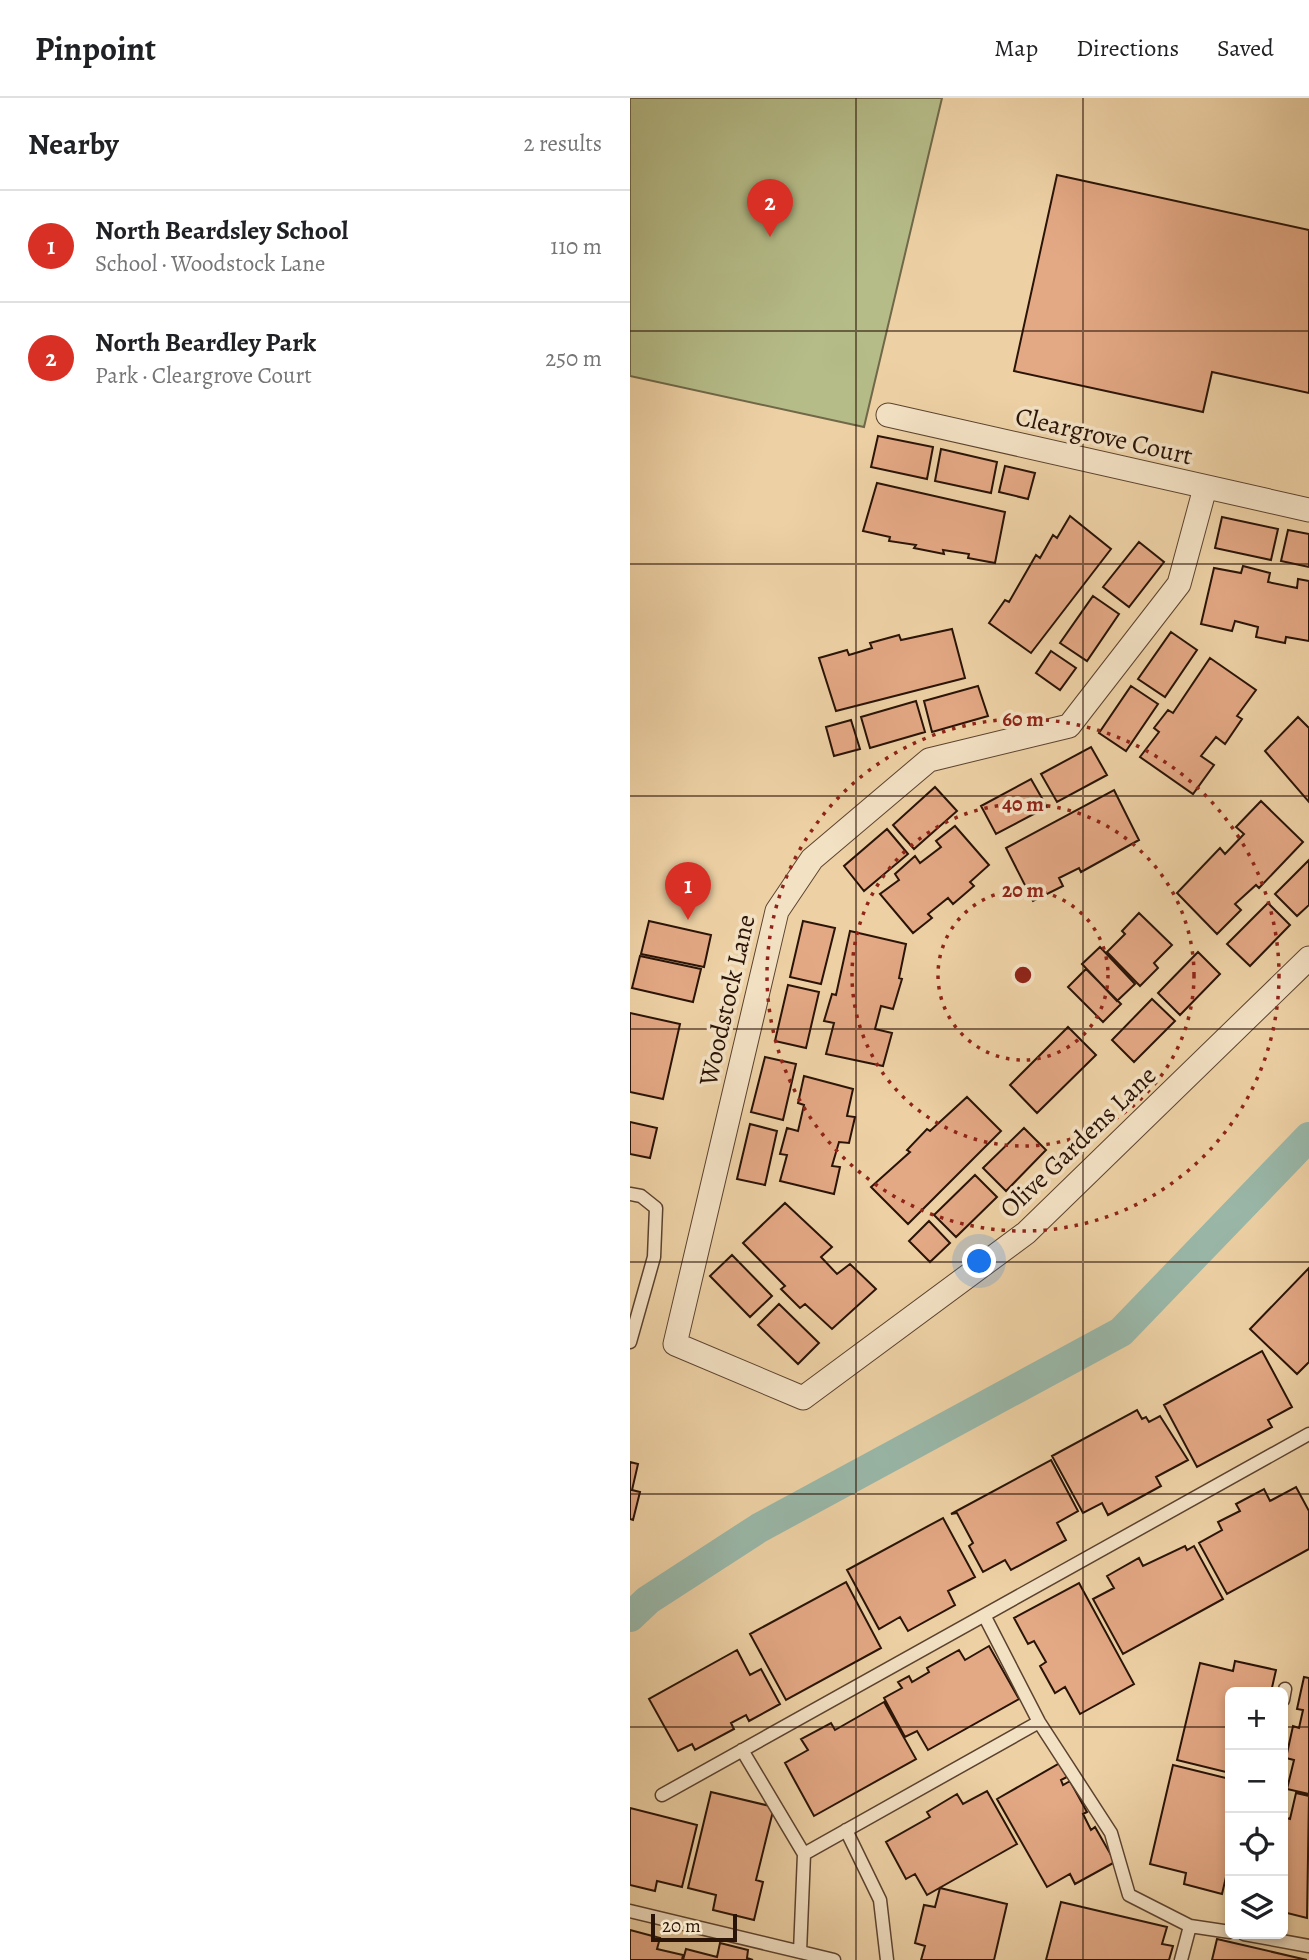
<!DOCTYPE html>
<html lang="en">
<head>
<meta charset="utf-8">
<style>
  :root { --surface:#fff; --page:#f2f2f2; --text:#202124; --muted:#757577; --line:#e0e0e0; --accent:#d93025 }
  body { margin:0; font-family:Alegreya,serif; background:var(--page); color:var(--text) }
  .controls { position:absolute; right:21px; bottom:21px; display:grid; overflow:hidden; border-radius:10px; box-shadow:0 4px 10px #0003 }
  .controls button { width:63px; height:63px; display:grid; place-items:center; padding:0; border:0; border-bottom:2px solid var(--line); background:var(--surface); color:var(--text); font:35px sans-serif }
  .scale { position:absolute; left:21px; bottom:18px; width:86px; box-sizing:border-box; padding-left:7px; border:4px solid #2a1307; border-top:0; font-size:19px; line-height:24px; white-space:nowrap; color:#2a1307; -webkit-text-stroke:5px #f3e1c4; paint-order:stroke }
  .you { position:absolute; left:350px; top:1164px; width:24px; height:24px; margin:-18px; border:5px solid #fff; border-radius:50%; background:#1a73e8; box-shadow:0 0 0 10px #1a73e833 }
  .badge { display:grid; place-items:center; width:46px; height:46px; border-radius:50%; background:var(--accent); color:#fff; font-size:23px; font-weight:700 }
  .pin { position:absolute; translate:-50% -58px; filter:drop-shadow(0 2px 4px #0008) }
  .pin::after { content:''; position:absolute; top:37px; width:24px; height:21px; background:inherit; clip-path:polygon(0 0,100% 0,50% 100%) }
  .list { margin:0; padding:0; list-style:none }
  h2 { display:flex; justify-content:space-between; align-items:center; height:91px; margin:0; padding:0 28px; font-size:30px }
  h2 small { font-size:23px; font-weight:400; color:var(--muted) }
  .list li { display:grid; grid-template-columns:46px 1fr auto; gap:21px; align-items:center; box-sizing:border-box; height:112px; padding:0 28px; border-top:2px solid var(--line) }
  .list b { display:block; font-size:26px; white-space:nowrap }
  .list p { margin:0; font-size:23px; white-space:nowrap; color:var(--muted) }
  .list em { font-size:23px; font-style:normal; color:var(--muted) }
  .icon { flex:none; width:38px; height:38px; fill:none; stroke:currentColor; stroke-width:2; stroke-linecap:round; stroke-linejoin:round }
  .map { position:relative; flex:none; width:679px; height:1862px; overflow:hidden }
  header { display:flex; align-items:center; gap:42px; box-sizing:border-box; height:98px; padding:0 35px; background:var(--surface); border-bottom:2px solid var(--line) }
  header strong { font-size:33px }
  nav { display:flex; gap:38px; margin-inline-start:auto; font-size:24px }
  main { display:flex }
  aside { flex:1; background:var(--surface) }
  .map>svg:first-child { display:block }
</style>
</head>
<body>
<header>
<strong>Pinpoint</strong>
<nav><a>Map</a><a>Directions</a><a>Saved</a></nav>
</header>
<main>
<aside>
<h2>Nearby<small>2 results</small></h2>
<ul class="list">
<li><span class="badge">1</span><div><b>North Beardsley School</b><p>School · Woodstock Lane</p></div><em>110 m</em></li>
<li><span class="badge">2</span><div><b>North Beardley Park</b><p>Park · Cleargrove Court</p></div><em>250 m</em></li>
</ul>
</aside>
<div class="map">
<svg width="679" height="1862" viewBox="0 0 679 1862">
  <rect width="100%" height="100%" fill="#edd1a5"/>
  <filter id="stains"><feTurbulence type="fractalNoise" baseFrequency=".00286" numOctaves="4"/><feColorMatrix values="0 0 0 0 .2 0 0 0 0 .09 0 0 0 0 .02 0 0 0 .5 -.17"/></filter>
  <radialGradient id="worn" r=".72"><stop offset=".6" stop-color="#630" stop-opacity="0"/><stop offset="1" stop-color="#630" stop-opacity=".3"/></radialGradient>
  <path fill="#b5bc88" stroke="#706848" stroke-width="2" d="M0 0H312L234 329 0 278Z"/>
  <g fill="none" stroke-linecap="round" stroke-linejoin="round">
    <path stroke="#99b7a8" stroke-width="30" d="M0 1519 18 1502 129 1430 491 1234 679 1039"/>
  </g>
  <path fill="#e3a884" stroke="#2a1307" stroke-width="2" d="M427 77 679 132V295L582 274 573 314 384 273Z
    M248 338 303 349 297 381 241 369Z
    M311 351 367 364 361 395 305 383Z
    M375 368 405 375 398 401 369 394Z
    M247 385 375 414 365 465 338 460 339 456 313 452 314 456 284 450 286 447 259 443 260 439 233 433Z
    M440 418 481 451 401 555 359 525 375 502 379 504 406 457 410 460 423 437 427 440Z
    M592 419 648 431 641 462 585 450Z
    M658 432 679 436V469L651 463Z
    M509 444 534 464 499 509 473 489Z
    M613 468 640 475 638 484 667 490 668 481 679 483V543L656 539 655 545 626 539 628 529 605 523 602 533 571 526 584 470 611 475Z
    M463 498 489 516 457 563 430 545Z
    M322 531 335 580 206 613 189 560 217 552 219 557 242 550 240 545 269 537 271 542Z
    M541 534 567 552 535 599 508 581Z
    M421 553 446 570 430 592 406 575Z
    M580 560 626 592 607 618 612 621 595 646 586 639 571 658 584 667 563 696 510 659 529 634 524 630 538 612 543 615Z
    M348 588 358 618 302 634 294 603Z
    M501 588 528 606 496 653 469 635Z
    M286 603 295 634 240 650 231 619Z
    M668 619 679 630V704L635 653Z
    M221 622 230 651 204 658 196 629Z
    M461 649 477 677 427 704 411 676Z
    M401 681 417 709 366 736 351 708Z
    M305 689 327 713 284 751 263 727Z
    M484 692 509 742 451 774 449 770 429 780 433 788 403 803 376 750Z
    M631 703 673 744 629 790 626 787 605 806 611 812 587 836 547 795 590 750 595 756 614 736 606 729Z
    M325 728 359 767 340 784 344 788 323 806 318 800 298 816 302 820 283 835 250 796 269 782 265 776 285 758 290 765 311 749 306 743Z
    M257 731 278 756 234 793 214 768Z
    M679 762V807L667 818 645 796Z
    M638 805 660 827 620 868 597 846Z
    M509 815 542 847 524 865 528 870 510 888 477 854 495 836 492 833Z
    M19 823 81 837 74 869 11 856Z
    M173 823 205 830 191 886 160 879Z
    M220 833 276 846 269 880 272 881 263 911 251 908 245 931 262 935 253 968 196 956 204 925 194 923 202 896 206 897Z
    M470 849 505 886 487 903 452 866Z
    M568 854 590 876 550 917 528 895Z
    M10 858 71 871 63 904 2 890Z
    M456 871 491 906 473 924 438 889Z
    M158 887 189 894 176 950 145 943Z
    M522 901 545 923 504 964 482 942Z
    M0 915 50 926 33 1001 0 994Z
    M438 929 466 957 407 1015 380 987Z
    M135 959 166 966 153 1022 121 1014Z
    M174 978 223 991 217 1018 225 1019 219 1045 209 1044 202 1068 210 1069 204 1096 150 1083 157 1057 150 1056 157 1030 168 1033 174 1007 168 1005Z
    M337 999 371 1033 278 1126 241 1089 280 1054 277 1052 297 1031 300 1033Z
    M0 1024 27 1030 20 1060 0 1056Z
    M120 1026 147 1033 135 1087 107 1081Z
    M394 1030 416 1052 376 1093 353 1070Z
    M345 1077 367 1099 326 1139 304 1117Z
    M155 1105 202 1149 191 1159 207 1176 220 1166 246 1191 202 1231 175 1206 170 1210 151 1191 155 1188 113 1145Z
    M299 1123 320 1145 300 1164 279 1143Z
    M102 1157 142 1198 120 1219 80 1178Z
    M679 1170V1264L667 1276 620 1231Z
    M149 1206 189 1245 168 1266 128 1227Z
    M632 1253 662 1309 638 1322 642 1329 567 1369 534 1307Z
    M507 1312 512 1321 516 1319 519 1324 530 1318 558 1362 526 1379 531 1388 478 1417 472 1405 453 1415 422 1358Z
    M421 1362 448 1413 427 1425 436 1442 381 1472 375 1462 353 1474 339 1448 343 1445 327 1415 321 1416Z
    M0 1364 8 1366 2 1392 10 1394 3 1422 0 1421Z
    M666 1389 679 1413V1451L597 1496 569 1445 592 1432 588 1424 610 1413 606 1406 634 1391 640 1403Z
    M313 1420 345 1479 318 1493 325 1507 278 1533 270 1519 249 1531 217 1472Z
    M555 1448 557 1452 564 1448 593 1501 493 1556 463 1501 484 1490 477 1478 509 1460 513 1468Z
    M216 1484 251 1550 156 1602 120 1536Z
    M449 1485 504 1586 450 1616 435 1589 425 1595 410 1568 416 1564 404 1543 398 1546 384 1520Z
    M359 1548 389 1601 298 1652 287 1633 275 1639 254 1600 272 1590 268 1584 279 1578 282 1584 299 1574 297 1570 329 1552 335 1562Z
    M107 1552 120 1577 131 1571 150 1606 119 1623 116 1617 101 1625 104 1631 65 1652 62 1646 48 1653 19 1601Z
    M605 1563 646 1572 641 1594H600V1675L547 1662 570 1565 603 1573Z
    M674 1579 679 1580V1696L657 1691 664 1662 656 1660 663 1628 669 1630 673 1612 667 1611Z
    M254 1604 286 1661 184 1718 155 1665 178 1652 171 1641 201 1625 205 1632Z
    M430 1665 437 1679 431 1682 433 1687 440 1683 457 1714 453 1716 461 1732 465 1729 485 1764 445 1786 440 1776 417 1789 367 1701Z
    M543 1667 600 1681V1762L592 1796 554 1786 556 1775 520 1766Z
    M357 1693 387 1746 297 1797 285 1776 276 1781 256 1744 300 1719 297 1714 327 1696 333 1706Z
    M81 1694 144 1709 126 1782 133 1784 124 1822 83 1812 86 1797 58 1790Z
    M666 1695 679 1698 677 1820 653 1814V1719L660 1721Z
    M0 1710 67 1727 52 1789 27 1783 25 1793 0 1787Z
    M310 1790 377 1806 364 1862H291L295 1848 285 1845 294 1807 305 1809Z
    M431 1804 537 1829 532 1846 543 1848 539 1862H416Z
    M0 1832 30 1840 27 1851 53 1857 52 1862H0Z
    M587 1841 677 1862H582Z
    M90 1845 118 1852 117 1860 123 1862H53L56 1851 87 1859Z"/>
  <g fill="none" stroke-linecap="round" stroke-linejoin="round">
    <defs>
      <path id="service" d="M0 1096 11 1098 26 1110 24 1159 0 1244
        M355 1519 409 1624 481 1735 499 1797 560 1828 600 1834
        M653 1602 655 1591
        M112 1652 174 1756 170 1854
        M32 1697 679 1336
        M216 1732 250 1802 257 1862
        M174 1756 409 1624
        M0 1813 204 1862
        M614 1836 679 1848
        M551 1862 560 1828"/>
      <path id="minor" d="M258 317 679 412
        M575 390 549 486 439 628 299 662 182 761 147 813 45 1246 173 1300 396 1135 679 860"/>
    </defs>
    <use href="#service" stroke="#5b422e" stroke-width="15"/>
    <use href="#minor" stroke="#5b422e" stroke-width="25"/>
    <use href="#service" stroke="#f3e1c4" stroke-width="12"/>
    <use href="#minor" stroke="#f3e1c4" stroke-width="23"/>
  </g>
  <path fill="none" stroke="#2a1307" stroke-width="2" stroke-opacity="0.55" d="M226 0V1862M453 0V1862M0 233H679M0 466H679M0 698H679M0 931H679M0 1164H679M0 1396H679M0 1629H600M653 1629H679"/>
  <g fill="none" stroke="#8f2418" stroke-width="3.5" stroke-dasharray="3.5 7">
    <circle cx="393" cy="877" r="85"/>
    <circle cx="393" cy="877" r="171"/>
    <circle cx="393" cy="877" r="256"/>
  </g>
  <g text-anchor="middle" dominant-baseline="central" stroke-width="7" stroke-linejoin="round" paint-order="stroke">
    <g font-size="26" fill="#2a1307" stroke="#f3e1c4">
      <text transform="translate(474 338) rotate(13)">Cleargrove Court</text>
      <text transform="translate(97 902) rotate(-77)">Woodstock Lane</text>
      <text transform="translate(448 1044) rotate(-44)">Olive Gardens Lane</text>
    </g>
  </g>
  <circle cx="393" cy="877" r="10" fill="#8f2418" stroke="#f3e1c4" stroke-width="3.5"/>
  <g font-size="21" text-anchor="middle" font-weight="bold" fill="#8f2418" stroke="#f3e1c4" stroke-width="7" stroke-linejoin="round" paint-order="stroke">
    <text x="393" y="628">60 m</text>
    <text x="393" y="713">40 m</text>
    <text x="393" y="799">20 m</text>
  </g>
  <rect width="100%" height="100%" filter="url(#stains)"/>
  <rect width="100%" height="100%" fill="url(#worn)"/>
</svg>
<div class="controls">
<button>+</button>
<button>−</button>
<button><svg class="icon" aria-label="locate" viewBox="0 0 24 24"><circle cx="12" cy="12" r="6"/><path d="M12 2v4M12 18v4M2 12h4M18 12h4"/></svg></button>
<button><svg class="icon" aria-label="layers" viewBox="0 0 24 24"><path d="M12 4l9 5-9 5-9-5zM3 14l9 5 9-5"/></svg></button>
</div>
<div class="scale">20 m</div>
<div class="you"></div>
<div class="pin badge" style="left:58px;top:822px">1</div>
<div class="pin badge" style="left:140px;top:139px">2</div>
</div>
</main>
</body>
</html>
